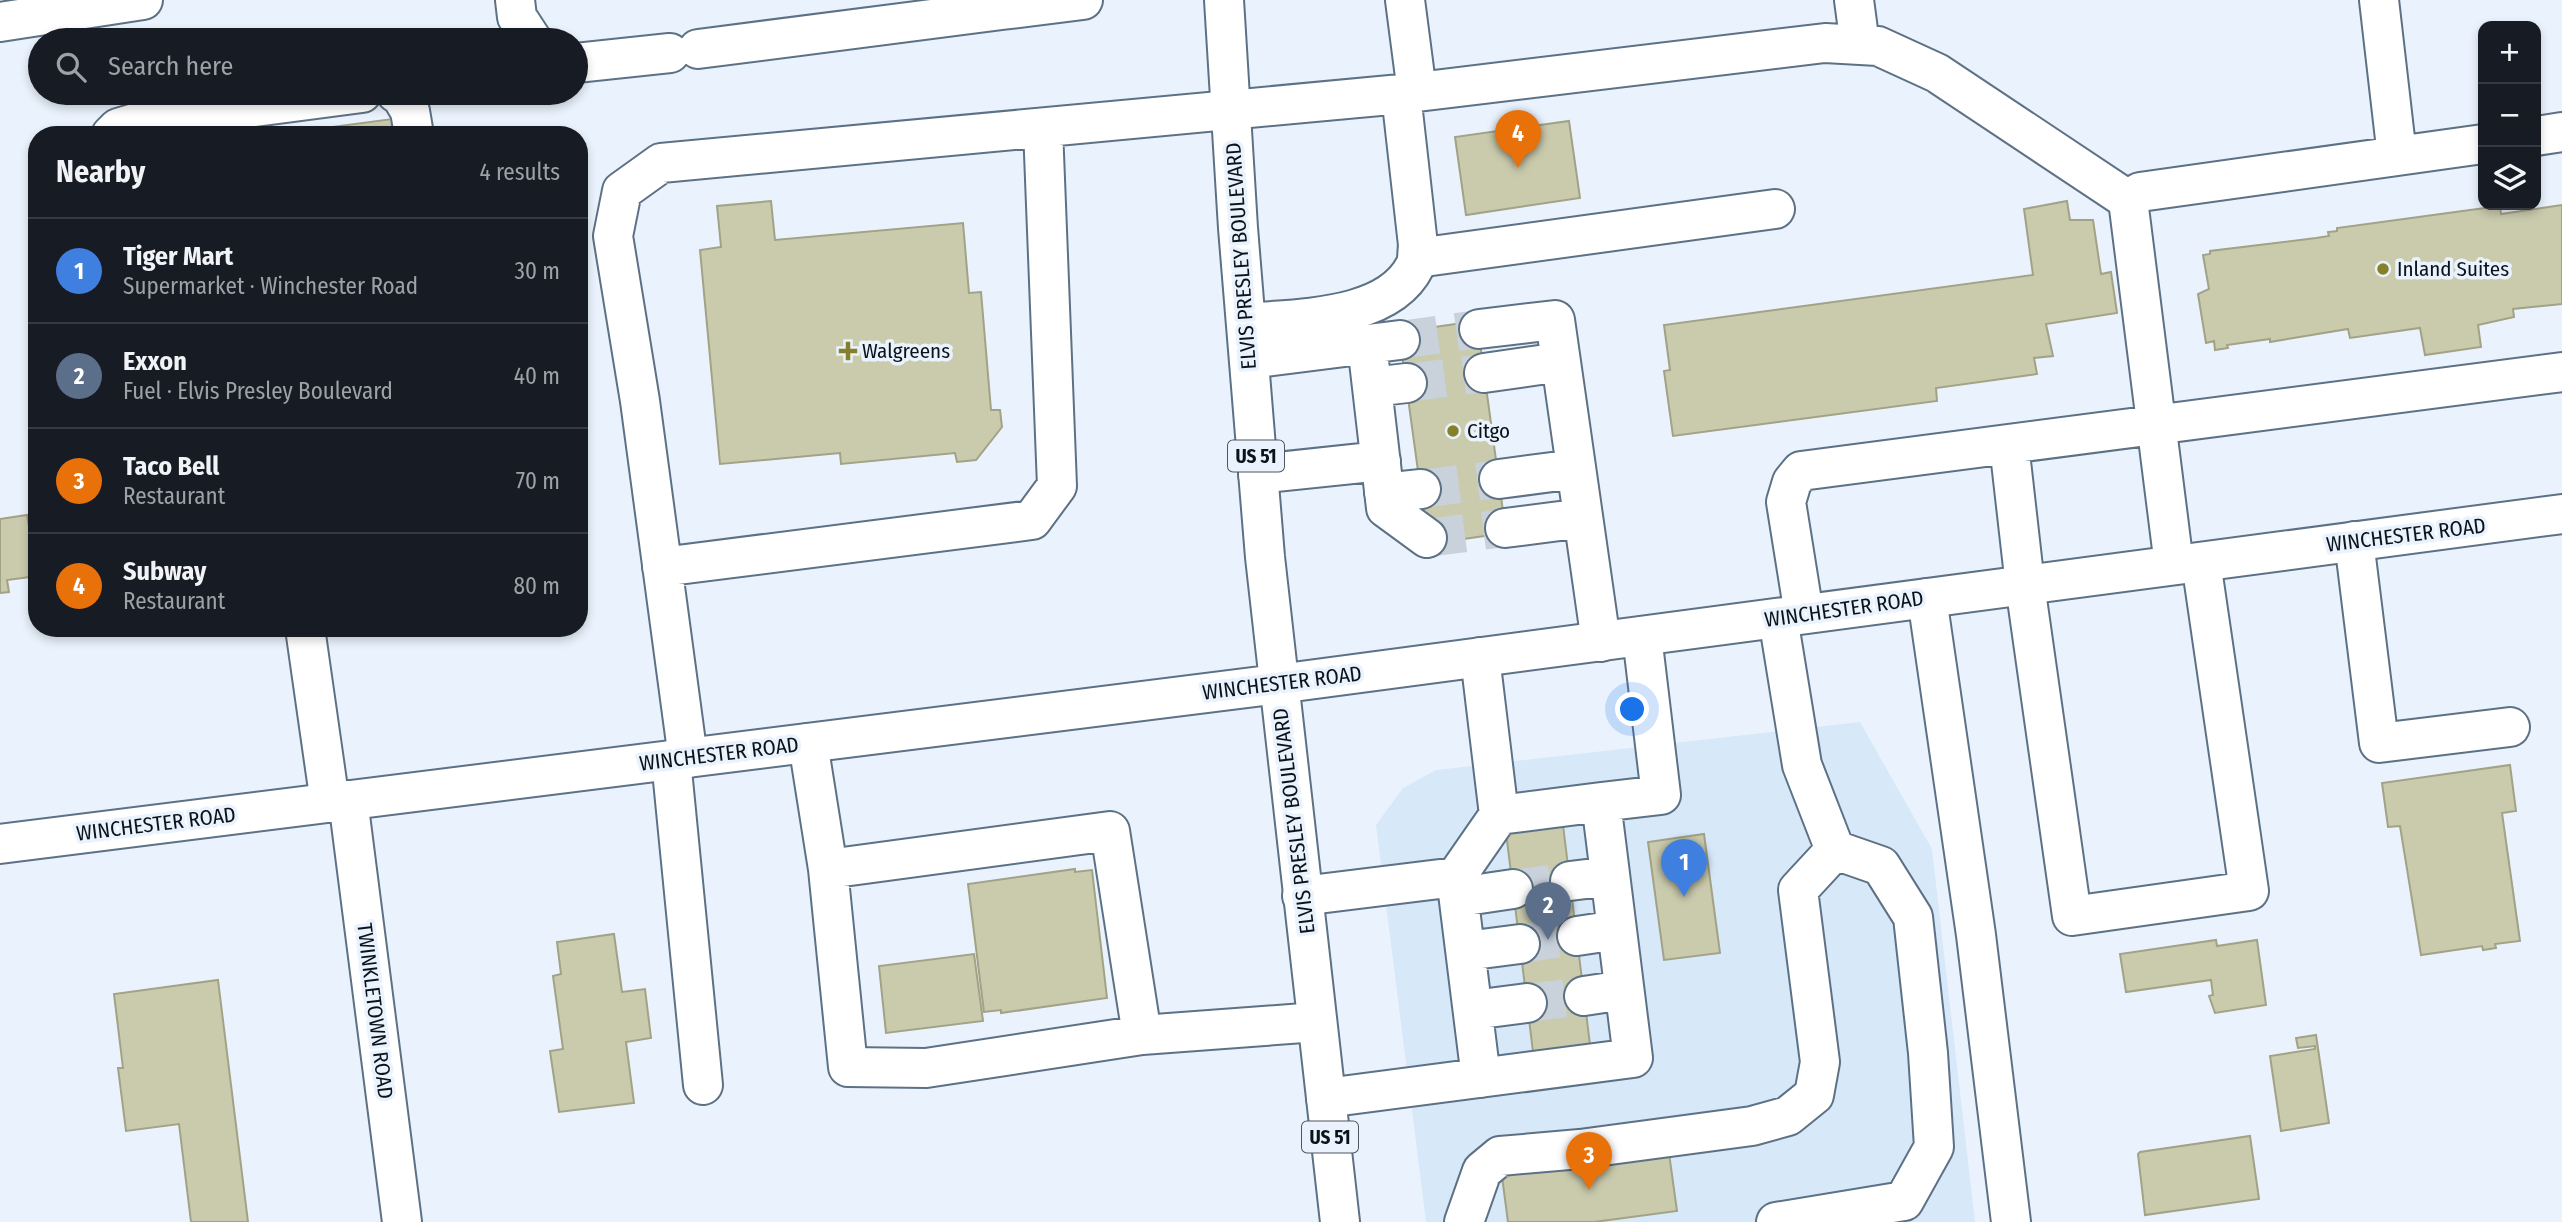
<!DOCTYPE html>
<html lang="en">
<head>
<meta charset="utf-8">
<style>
  :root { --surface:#171b24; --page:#20242c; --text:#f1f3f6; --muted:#9ea1a6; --line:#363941; --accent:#84812a }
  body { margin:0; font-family:"Fira Sans Condensed",sans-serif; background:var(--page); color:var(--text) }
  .controls { position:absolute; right:21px; top:21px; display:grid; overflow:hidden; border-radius:14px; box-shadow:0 4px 10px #0003 }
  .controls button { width:63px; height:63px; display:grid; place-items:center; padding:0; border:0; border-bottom:2px solid var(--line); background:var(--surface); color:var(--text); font:35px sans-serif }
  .you { position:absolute; left:1633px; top:710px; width:24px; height:24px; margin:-18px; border:5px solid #fff; border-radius:50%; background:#1a73e8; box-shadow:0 0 0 10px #1a73e833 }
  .badge { display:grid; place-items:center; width:46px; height:46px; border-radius:50%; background:var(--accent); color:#fff; font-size:23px; font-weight:700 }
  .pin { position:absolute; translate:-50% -58px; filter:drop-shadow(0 2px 4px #0008) }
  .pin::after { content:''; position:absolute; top:37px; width:24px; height:21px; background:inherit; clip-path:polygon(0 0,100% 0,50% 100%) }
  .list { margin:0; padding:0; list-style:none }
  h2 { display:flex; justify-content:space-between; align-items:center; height:91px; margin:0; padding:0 28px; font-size:30px }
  h2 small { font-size:23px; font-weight:400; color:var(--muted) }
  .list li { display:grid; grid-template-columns:46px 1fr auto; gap:21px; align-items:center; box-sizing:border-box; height:105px; padding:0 28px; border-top:2px solid var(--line) }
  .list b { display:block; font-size:26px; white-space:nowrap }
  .list p { margin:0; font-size:23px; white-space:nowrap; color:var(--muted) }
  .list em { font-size:23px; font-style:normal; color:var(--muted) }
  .icon { flex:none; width:38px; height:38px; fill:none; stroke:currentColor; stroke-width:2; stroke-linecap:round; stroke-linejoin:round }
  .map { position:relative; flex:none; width:2562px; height:1222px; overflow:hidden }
  .search { position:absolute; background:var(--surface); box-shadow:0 4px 10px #0003; left:28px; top:28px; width:560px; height:77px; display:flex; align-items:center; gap:18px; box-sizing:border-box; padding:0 24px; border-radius:38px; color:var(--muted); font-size:26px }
  .panel { position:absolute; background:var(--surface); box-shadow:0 4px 10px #0003; left:28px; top:126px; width:560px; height:511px; border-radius:28px }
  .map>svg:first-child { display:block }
</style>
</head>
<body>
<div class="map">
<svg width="2562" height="1222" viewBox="0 0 2562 1222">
  <rect width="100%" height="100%" fill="#eaf3fd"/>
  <path fill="#d7e8f9" d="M1860 722 1932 849 1975 1222H1426L1376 825 1403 788 1436 770Z"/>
  <path fill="#cacaad" stroke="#a2a286" stroke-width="2" d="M392 119 394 135H272Z
    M1569 121 1580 198 1466 215 1455 137Z
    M771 201 775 240 963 223 969 293 981 292 991 410H1000L1002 427 976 460 957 462 955 453 841 464 840 453 720 464 700 250 721 247 717 206Z
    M2067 201 2070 220H2093L2101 274 2111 272 2117 313 2046 324 2053 356 2034 358 2037 374 1936 388 1937 401 1673 436 1664 371 1670 370 1664 325 2033 275 2024 209Z
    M2562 205V304L2513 309 2514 317 2478 325 2481 347 2425 355 2420 328 2350 338 2348 329 2270 342V339L2227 345 2228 348 2215 350 2214 341 2206 343 2198 294 2209 289 2203 255 2210 254V251L2316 238 2329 236 2328 232 2337 231V228L2500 206 2501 214Z
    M1477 321 1506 533 1428 544 1399 332Z
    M27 515 32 544 37 543V576L7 580 9 592 0 593V519Z
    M2510 765 2516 811 2502 813 2520 941 2495 944 2496 948 2483 950 2482 946 2421 955 2400 826 2388 827 2382 783Z
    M1562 817 1591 1053 1534 1060 1505 824Z
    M1704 834 1720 953 1664 960 1648 842Z
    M1075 869V872L1092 870 1107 998 1001 1013V1010L984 1012 968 884Z
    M614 934 622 992 645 989 651 1038 626 1042 634 1103 559 1112 550 1051 563 1049 553 976 561 974 557 942Z
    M2216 940 2217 946 2257 940 2266 1005 2215 1013 2209 996 2213 995 2211 980 2126 992 2120 954Z
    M974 954 983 1021 886 1033 879 966Z
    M218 980 248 1222H191L179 1124 126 1131 118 1068H123L114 994Z
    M2316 1035 2329 1123 2281 1131 2270 1056 2315 1049V1046L2298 1048 2296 1038Z
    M2250 1136 2259 1199 2145 1215 2138 1154 2140 1152Z
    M1668 1146 1677 1211 1594 1222H1508L1501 1169Z"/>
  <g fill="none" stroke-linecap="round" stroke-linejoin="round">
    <path stroke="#c9d1db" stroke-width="38" stroke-dasharray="38 19" stroke-linecap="butt" d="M1400 340 1479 329
      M1407 383 1484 373
      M1421 489 1499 479
      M1427 538 1505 528
      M1513 889 1570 881
      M1520 944 1577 936
      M1527 1003 1584 996"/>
    <defs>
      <path id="minor" d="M515 0 517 17 532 40
        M1405 0 1417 92
        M1854 0 1860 45
        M2379 0 2397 156
        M1002 10 1083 0
        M0 22 143 0
        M698 49 1002 10 1001 0
        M576 63 670 53
        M396 93 400 94 410 111 414 135
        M111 135 118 128 138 122 362 93
        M2536 136 2562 132
        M1417 258 1775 209
        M1247 323C1298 318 1388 320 1415 266 1418 261 1417 251 1418 245L1401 94
        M1479 329 1555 320 1601 642
        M1367 344 1386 508 1427 538
        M1249 359 1400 340
        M1484 373 1561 362
        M1372 387 1407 383
        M2009 444 2025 585 2072 916 2249 891 2201 562
        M1258 474 1381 461
        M1499 479 1575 469
        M1384 493 1421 489
        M1505 528 1583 518
        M2354 541 2379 743 2510 727
        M2174 565 2128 200 2140 192 2483 144
        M662 567 1032 520 1057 486 1043 128
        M1927 598 1976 935 2011 1222
        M1804 614 1786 502 1792 482 1801 471 2562 372
        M305 628 330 803
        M1480 657 1499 815
        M808 743 828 869 848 1067 926 1068 1142 1035 1110 831 828 869
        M688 758 640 401 613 236 622 191 661 163 1401 94 1825 43 1878 46 1937 73 2128 200
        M671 760 703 1085
        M348 800 402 1222
        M1601 802 1661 795 1642 636
        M1570 881 1610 876
        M1302 896 1456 877
        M1459 897 1513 889
        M1577 936 1617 930
        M1466 951 1520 944
        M1584 996 1624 990
        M1473 1010 1527 1003
        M1142 1035 1317 1022
        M1326 1098 1633 1058 1601 802 1499 815 1456 877 1481 1078
        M1464 1222 1482 1171 1500 1156 1580 1149 1752 1126 1788 1116 1814 1095 1820 1062 1798 890 1835 850
        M1776 1222 1904 1201 1934 1147 1928 1053 1913 917 1881 866 1835 850 1802 765 1778 618"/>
      <path id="major" d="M1224 0 1238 228 1265 557 1340 1222
        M0 844 1278 684 2562 514"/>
    </defs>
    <use href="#minor" stroke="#5d7185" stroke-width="42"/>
    <use href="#major" stroke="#5d7185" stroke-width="42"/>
    <use href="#minor" stroke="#fff" stroke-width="38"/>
    <use href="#major" stroke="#fff" stroke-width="38"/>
  </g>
  <g fill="#84812a" stroke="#eaf3fd" stroke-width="2.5">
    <circle cx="2383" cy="269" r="7"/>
    <path d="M844.5 340.5h7v7h7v7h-7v7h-7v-7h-7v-7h7z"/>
    <circle cx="1453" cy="431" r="7"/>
  </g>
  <g text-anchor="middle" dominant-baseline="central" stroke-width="7" stroke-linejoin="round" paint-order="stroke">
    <g fill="#eaf3fd" stroke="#4e565e" stroke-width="2">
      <rect x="1228" y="440.5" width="56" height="31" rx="5"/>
      <rect x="1302" y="1121.5" width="56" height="31" rx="5"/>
    </g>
    <g font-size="19" font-weight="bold" fill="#0b131a">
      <text x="1256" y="456">US 51</text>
      <text x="1330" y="1137">US 51</text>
    </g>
    <g font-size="21" fill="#0b131a" stroke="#eaf3fd">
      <text transform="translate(1241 256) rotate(-94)">ELVIS PRESLEY BOULEVARD</text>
      <text transform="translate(2406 535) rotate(-7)">WINCHESTER ROAD</text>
      <text transform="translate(1844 609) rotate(-8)">WINCHESTER ROAD</text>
      <text transform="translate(1282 683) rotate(-7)">WINCHESTER ROAD</text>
      <text transform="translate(719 754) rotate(-7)">WINCHESTER ROAD</text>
      <text transform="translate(1294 821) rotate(-97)">ELVIS PRESLEY BOULEVARD</text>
      <text transform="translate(156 824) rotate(-7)">WINCHESTER ROAD</text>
      <text transform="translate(375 1011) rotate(83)">TWINKLETOWN ROAD</text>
    </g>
    <g font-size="21" fill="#0b131a" stroke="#eaf3fd" text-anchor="start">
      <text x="2397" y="269">Inland Suites</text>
      <text x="862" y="351">Walgreens</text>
      <text x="1467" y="431">Citgo</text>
    </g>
  </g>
</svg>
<div class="controls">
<button>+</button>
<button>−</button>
<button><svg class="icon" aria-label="layers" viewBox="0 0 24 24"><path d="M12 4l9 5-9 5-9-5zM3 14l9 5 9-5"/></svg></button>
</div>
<div class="you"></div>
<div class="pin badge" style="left:1684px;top:897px;background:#3f7fe0">1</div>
<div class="pin badge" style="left:1548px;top:940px;background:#5c6f8a">2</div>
<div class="pin badge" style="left:1589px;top:1190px;background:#e8710a">3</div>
<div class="pin badge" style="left:1518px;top:168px;background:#e8710a">4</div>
<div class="search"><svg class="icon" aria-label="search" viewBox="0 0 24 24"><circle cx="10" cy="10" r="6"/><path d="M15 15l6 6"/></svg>Search here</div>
<section class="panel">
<h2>Nearby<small>4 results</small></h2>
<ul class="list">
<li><span class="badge" style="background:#3f7fe0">1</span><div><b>Tiger Mart</b><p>Supermarket · Winchester Road</p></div><em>30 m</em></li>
<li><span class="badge" style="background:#5c6f8a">2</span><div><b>Exxon</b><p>Fuel · Elvis Presley Boulevard</p></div><em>40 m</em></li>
<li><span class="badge" style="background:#e8710a">3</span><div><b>Taco Bell</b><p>Restaurant</p></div><em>70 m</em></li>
<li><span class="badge" style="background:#e8710a">4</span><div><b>Subway</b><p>Restaurant</p></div><em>80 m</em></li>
</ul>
</section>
</div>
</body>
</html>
